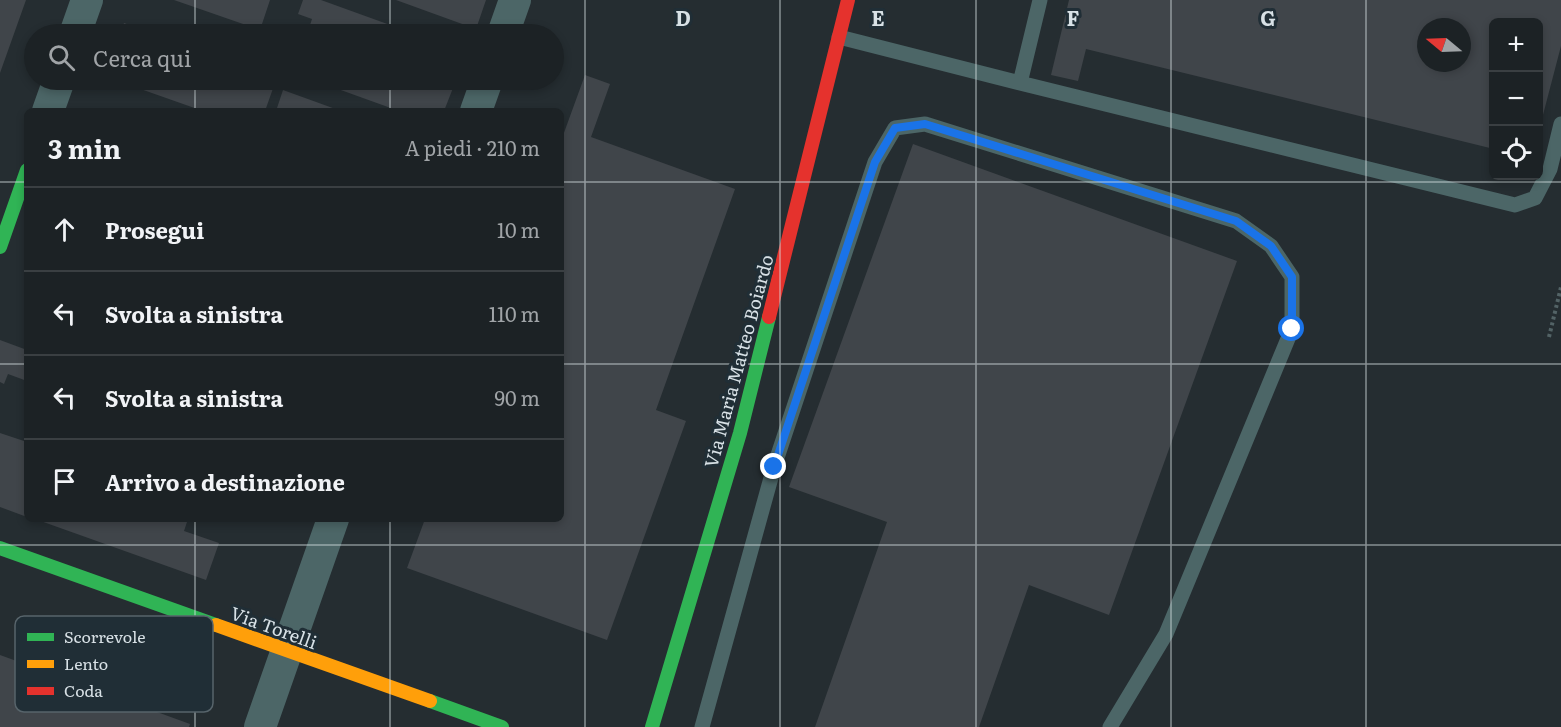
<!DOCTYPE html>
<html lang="it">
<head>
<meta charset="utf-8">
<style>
  :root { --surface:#1c2225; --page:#292f32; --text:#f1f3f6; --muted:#a0a4a7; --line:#3a3f42 }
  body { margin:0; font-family:Literata,serif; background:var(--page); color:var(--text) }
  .controls { position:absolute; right:18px; top:18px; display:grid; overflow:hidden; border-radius:9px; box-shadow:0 3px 9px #0003 }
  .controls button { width:54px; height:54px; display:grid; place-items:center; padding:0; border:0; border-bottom:2px solid var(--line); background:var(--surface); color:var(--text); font:30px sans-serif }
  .compass { position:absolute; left:1417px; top:18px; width:54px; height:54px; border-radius:50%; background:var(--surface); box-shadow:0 3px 9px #0003; rotate:289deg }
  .stop { position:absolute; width:18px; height:18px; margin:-14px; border:4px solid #1a73e8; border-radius:50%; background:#fff }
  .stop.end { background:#1a73e8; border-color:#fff; box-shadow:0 2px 6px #0008 }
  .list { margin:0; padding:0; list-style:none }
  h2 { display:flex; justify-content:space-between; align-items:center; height:78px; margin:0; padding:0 24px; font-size:26px }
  h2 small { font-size:20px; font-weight:400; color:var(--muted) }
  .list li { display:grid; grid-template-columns:39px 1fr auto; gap:18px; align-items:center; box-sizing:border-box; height:84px; padding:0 24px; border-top:2px solid var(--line) }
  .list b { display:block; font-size:22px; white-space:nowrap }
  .list em { font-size:20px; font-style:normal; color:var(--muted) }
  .icon { flex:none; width:33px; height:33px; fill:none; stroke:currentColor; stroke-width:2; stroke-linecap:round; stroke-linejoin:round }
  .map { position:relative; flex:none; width:1561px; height:727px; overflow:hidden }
  .search { position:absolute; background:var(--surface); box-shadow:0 3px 9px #0003; left:24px; top:24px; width:540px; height:66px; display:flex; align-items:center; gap:15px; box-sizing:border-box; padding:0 21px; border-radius:33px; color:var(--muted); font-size:22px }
  .panel { position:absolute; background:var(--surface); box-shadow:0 3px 9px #0003; left:24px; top:108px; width:540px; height:414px; border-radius:9px }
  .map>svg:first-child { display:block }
</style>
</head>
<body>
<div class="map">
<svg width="1561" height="727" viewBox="0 0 1561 727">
  <rect width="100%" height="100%" fill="#252d31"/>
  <path fill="#40454a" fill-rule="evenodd" d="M0 0H26L0 73Z
    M174 0H270L260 30Z
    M303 0H321L415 34H307L312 19 298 14Z
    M396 0H486L476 29Z
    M1069 0H1561V46L1538 134V22H1494V149L1086 49 1078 81 1051 75ZM1426 27H1462V63H1426Z
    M124 23 154 34H120Z
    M585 75 610 84 591 137 735 189 656 410 686 421 607 640 407 568 425 519H561V141Z
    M115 80H276L265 111H203Z
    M313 80H429L453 88 444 111H399Z
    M283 90 341 111H276Z
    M913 144 1237 261 1109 615 1029 585 979 727H815L887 522 789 487Z
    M0 340 27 350V381L8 374 4 384 0 382Z
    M0 433 27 442V517L0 507Z
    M35 519H188L184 531 219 543 206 580Z
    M0 655 190 724 189 727H0Z"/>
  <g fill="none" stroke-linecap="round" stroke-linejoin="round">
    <path stroke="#536366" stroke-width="4" stroke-dasharray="3 3" stroke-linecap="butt" d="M1549 337 1561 287"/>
    <path stroke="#4c6667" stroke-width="15" d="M839 37 1020 83 1515 205 1535 198 1550 169 1561 124
      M1020 83 1040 0
      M702 727 774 467 875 162 895 128 925 124 1236 221 1271 246 1292 277V329L1166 634 1110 727"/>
    <path stroke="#4c6667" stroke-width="32" d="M75 34 87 0
      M503 34 515 0
      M48 111 59 80
      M476 111 487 80
      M260 727 333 519"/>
    <path stroke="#30b455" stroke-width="14" d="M0 247 27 170
      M0 548 216 625
      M430 701 502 727
      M652 727 740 433 769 317"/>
    <path stroke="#ff9f0a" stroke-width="14" d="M216 625 430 701"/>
    <path stroke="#e5322d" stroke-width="14" d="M769 317 848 0"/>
  </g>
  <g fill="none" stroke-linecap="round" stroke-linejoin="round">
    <path stroke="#1a73e8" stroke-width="8" d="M774 467 875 162 895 128 925 124 1236 221 1271 246 1292 277V329"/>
  </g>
  <path fill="none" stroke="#d8e1e6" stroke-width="1.5" stroke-opacity="0.55" d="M195 0V34M390 0V34M585 0V727M780 0V727M976 0V727M1171 0V727M1366 0V727M195 80V111M390 80V111M0 182H27M561 182H1561M0 364H27M561 364H1561M195 519V727M390 519V727M0 545H1561"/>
  <g text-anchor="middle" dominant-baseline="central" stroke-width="6" stroke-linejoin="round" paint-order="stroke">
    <g font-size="18" fill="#d8e1e6" stroke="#202e36">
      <text transform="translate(738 361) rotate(-75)">Via Maria Matteo Boiardo</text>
      <text transform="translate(274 627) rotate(20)">Via Torelli</text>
    </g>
  </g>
  <rect x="15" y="616" width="198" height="96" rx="9" fill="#202e36" stroke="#57646b" stroke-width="1.5"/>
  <rect x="27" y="633" width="27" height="8" fill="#30b455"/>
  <rect x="27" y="660" width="27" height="8" fill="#ff9f0a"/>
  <rect x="27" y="687" width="27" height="8" fill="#e5322d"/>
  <g font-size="16" fill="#d8e1e6">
    <text x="64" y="643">Scorrevole</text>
    <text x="64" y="670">Lento</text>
    <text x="64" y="697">Coda</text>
  </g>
  <g font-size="20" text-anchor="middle" font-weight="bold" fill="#d8e1e6" stroke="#202e36" stroke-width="6" stroke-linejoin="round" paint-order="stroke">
    <text x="683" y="26">D</text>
    <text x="878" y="26">E</text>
    <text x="1073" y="26">F</text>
    <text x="1268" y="26">G</text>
  </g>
</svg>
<div class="controls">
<button>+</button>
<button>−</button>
<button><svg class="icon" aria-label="locate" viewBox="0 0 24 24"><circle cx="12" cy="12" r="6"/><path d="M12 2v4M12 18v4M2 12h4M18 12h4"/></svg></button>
</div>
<svg class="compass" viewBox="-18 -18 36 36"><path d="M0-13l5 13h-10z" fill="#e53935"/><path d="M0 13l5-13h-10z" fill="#a0a4a7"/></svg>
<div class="stop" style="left:1292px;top:329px"></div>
<div class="stop end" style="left:774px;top:467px"></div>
<div class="search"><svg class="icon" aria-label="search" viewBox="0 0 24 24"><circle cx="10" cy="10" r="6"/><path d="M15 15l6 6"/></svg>Cerca qui</div>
<section class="panel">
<h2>3 min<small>A piedi · 210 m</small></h2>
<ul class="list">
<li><svg class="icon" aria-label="ahead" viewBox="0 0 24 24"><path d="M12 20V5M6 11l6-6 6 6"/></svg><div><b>Prosegui</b></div><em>10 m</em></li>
<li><svg class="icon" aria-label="left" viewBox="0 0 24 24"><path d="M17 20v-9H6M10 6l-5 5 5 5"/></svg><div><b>Svolta a sinistra</b></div><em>110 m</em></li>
<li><svg class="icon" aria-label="left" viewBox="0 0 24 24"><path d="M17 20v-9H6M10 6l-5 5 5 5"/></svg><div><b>Svolta a sinistra</b></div><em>90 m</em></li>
<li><svg class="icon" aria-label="arrive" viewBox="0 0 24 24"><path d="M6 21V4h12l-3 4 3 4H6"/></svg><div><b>Arrivo a destinazione</b></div></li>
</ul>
</section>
</div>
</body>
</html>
